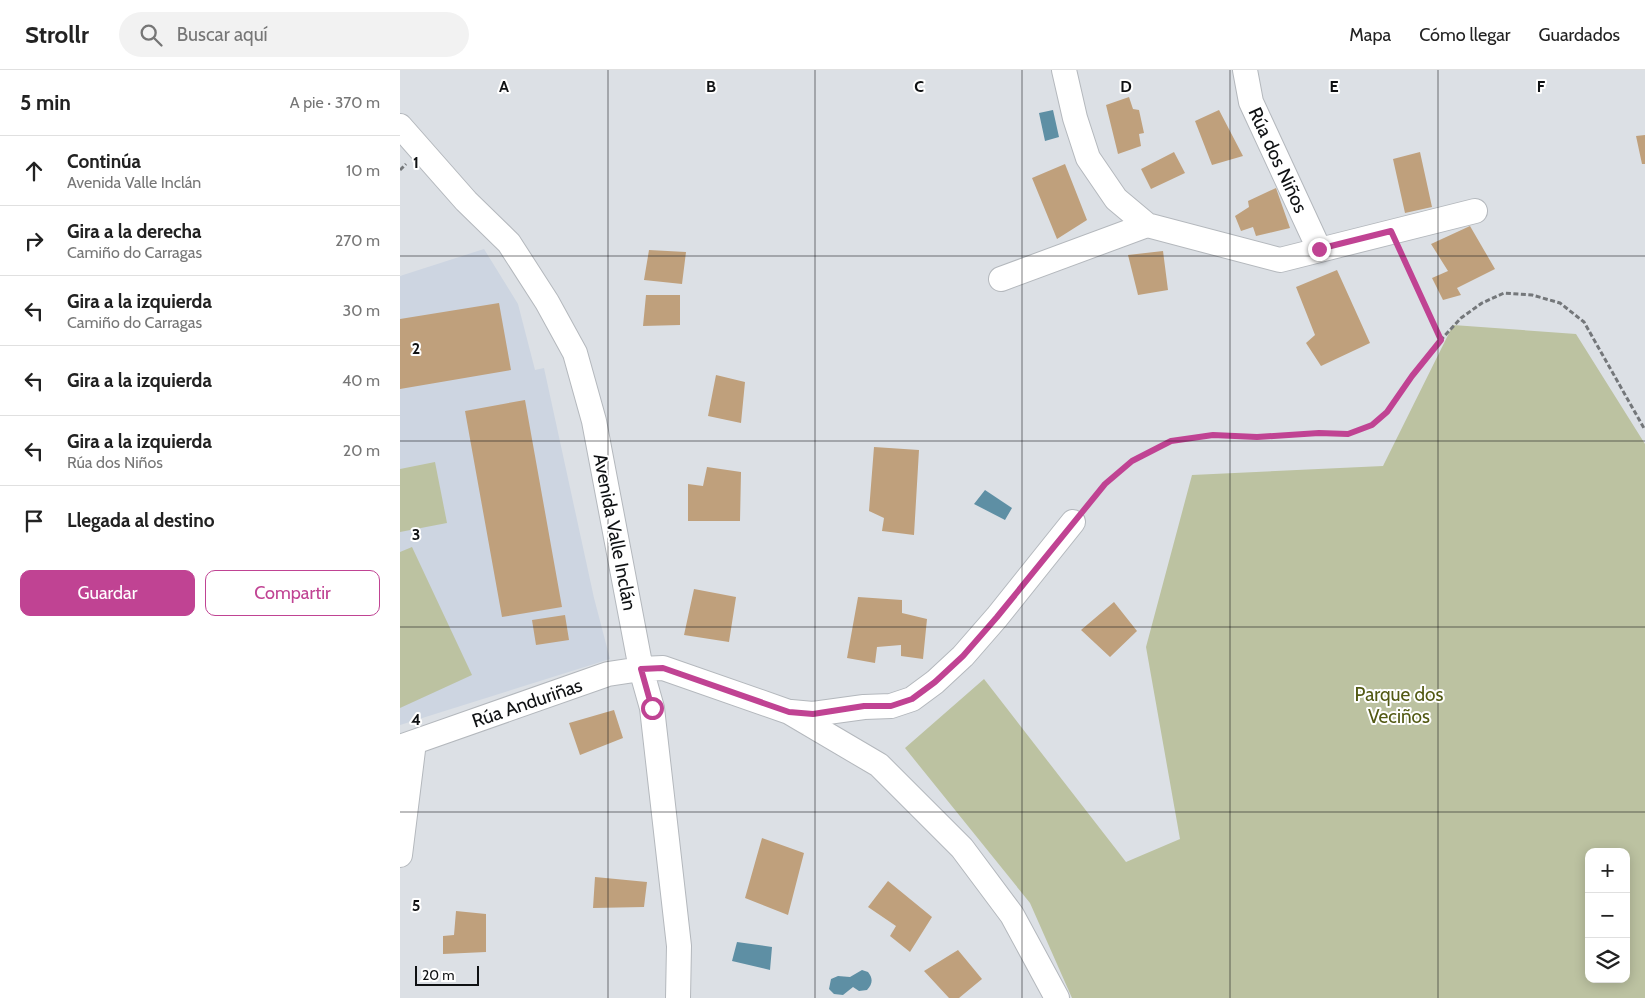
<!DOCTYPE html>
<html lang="es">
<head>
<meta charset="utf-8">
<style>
  :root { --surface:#fff; --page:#f2f2f2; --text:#222; --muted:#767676; --line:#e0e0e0; --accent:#c04393 }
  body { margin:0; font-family:Cabin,sans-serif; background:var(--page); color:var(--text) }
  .controls { position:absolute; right:15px; bottom:15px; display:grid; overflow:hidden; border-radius:10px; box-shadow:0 2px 12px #0003 }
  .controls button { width:45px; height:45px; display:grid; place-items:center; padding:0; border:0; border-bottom:1px solid var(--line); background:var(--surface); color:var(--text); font:25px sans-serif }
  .scale { position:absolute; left:15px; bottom:12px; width:64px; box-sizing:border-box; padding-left:5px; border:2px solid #0f1113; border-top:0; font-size:14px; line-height:18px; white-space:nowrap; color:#0f1113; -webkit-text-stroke:4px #fff; paint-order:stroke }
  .stop { position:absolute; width:15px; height:15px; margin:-11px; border:4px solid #c04393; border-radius:50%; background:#fff }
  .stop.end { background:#c04393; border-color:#fff; box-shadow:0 1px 5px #0008 }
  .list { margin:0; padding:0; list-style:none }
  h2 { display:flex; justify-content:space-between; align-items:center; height:65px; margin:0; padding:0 20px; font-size:21px }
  h2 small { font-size:16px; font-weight:400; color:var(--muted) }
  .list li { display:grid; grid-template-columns:32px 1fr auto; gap:15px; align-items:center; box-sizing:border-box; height:70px; padding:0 20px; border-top:1px solid var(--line) }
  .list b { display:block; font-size:19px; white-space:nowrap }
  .list p { margin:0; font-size:16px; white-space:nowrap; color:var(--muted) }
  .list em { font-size:16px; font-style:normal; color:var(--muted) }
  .actions { display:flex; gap:10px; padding:15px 20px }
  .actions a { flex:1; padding:11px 0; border:1px solid var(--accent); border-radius:10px; text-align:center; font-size:18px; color:var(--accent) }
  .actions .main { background:var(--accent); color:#fff }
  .icon { flex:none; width:28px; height:28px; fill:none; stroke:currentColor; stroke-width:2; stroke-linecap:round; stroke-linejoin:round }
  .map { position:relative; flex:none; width:1245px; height:928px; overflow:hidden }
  header { display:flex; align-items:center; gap:30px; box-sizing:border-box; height:70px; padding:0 25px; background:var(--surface); border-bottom:1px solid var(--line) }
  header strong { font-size:24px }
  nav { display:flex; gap:28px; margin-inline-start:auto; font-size:18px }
  .search { width:350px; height:45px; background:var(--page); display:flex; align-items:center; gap:12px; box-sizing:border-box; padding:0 18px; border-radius:28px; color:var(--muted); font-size:19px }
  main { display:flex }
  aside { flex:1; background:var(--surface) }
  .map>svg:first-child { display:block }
</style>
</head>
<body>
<header>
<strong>Strollr</strong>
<div class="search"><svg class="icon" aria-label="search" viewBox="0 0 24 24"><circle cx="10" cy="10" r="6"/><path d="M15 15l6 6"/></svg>Buscar aquí</div>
<nav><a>Mapa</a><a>Cómo llegar</a><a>Guardados</a></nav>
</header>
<main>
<aside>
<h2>5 min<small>A pie · 370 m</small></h2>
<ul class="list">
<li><svg class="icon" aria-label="ahead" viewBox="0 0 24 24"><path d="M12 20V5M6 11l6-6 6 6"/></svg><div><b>Continúa</b><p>Avenida Valle Inclán</p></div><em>10 m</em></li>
<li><svg class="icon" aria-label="right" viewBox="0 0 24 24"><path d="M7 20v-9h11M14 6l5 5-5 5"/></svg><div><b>Gira a la derecha</b><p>Camiño do Carragas</p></div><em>270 m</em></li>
<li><svg class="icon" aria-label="left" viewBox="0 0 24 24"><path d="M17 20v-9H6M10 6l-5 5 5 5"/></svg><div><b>Gira a la izquierda</b><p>Camiño do Carragas</p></div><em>30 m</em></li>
<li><svg class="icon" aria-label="left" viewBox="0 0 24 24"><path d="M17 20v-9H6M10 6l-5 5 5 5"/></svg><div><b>Gira a la izquierda</b></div><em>40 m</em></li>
<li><svg class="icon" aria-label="left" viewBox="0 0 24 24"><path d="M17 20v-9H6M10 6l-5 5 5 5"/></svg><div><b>Gira a la izquierda</b><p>Rúa dos Niños</p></div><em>20 m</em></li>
<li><svg class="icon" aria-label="arrive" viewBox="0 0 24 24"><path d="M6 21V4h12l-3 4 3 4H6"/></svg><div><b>Llegada al destino</b></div></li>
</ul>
<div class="actions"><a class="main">Guardar</a><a>Compartir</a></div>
</aside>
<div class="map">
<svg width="1245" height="928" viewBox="0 0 1245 928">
  <rect width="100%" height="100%" fill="#dce0e5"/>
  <path fill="#cdd5e1" d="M84 179 118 234 135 300 144 298 194 528 210 589 0 655V206Z"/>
  <path fill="#bcc2a1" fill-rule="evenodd" d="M1053 255 1176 264 1245 374V928H672L630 833 505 678 584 609 726 792 780 769 746 577 792 405 983 396ZM1189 782H1226V909H1189Z
    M35 392 47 453 0 462V399Z
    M12 477 72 605 0 638V482Z"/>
  <path fill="#5e8fa4" d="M653 40 659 67 645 71 639 43Z
    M585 420 612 438 605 450 574 434Z
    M337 872 372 877 370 900 332 891Z
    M462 900 468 902C473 908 473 914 467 920L459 921 453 917 443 925 434 924 429 919 431 909 438 906 450 907Z"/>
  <path fill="#bfa07c" d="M729 27 733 39 739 40 744 63 739 64 741 76 718 84 706 35Z
    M819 40 843 86 812 95 795 51Z
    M1245 65V94H1242L1236 66Z
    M774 82 785 103 751 119 741 99Z
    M1020 82 1032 137 1005 143 993 89Z
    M665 94 687 150 657 169 632 108Z
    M876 118 890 158 856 166 853 157 841 161 835 146 849 137 848 131Z
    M1070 156 1095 199 1057 218 1061 225 1043 230 1032 208 1048 201 1031 174Z
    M249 180 286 182 282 214 244 210Z
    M763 181 768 220 738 225 728 185Z
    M937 200 970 273 921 296 906 273 915 265 896 217Z
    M246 225H280V255L243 256Z
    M99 233 111 300 0 319V249Z
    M316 305 345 312 341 353 308 346Z
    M125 330 162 537 102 547 65 341Z
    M474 377 519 380 514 465 482 461 484 448 469 441Z
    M307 397 341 402 340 451H288V414L303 416Z
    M294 519 336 527 329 572 284 565Z
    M458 527 502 530V543L527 549 523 589 501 586V575L477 577 475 593 447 588Z
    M714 532 737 561 710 587 681 560Z
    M165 545 169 570 136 575 132 550Z
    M214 640 223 668 180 685 169 653Z
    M362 768 404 783 388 845 345 828Z
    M195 807 247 812 244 837 193 838Z
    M488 811 532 847 510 882 490 866 496 856 468 837Z
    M56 841 86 844V882L43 884V866L54 865Z
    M558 880 582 909 559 928H549L524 901Z"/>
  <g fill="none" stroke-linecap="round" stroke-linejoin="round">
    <defs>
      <path id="minor" d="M664 0 675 48 688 88 716 129 747 155 880 190 1075 141
        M845 0 851 32 919 179
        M0 56 66 131 109 173 147 232 175 283 194 351 241 599 252 638 279 876 278 928
        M601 209 747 155
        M391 642 413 644 464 637 491 636 512 629 535 612 563 586 597 547 673 452
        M0 677 208 604 241 599 263 598 389 642 479 695 562 778 612 845 657 928
        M0 785 14 672"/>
    </defs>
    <use href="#minor" stroke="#b4b8bd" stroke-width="26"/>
    <path stroke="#74777a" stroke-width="3" stroke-dasharray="5 2.5" stroke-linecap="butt" d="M0 100 6 94
      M1001 182 1041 269
      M687 436 705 414 732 391 771 371 813 365 857 367 919 363 948 364 972 355 987 342 1012 306 1038 273 1061 248 1082 233 1104 223 1132 225 1160 233 1184 252 1245 360"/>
    <use href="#minor" stroke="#fff" stroke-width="24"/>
  </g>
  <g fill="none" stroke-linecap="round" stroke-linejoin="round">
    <path stroke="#c04393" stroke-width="6" d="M252 638 241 599 263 598 389 642 413 644 464 636H491L512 629 535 612 563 586 597 547 705 414 732 391 771 371 813 365 857 367 919 363 948 364 972 355 987 342 1012 306 1041 270 991 161 919 179"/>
  </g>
  <path fill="none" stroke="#0f1113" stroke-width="1" stroke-opacity="0.55" d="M208 0V928M415 0V928M622 0V928M830 0V928M1038 0V928M0 186H1245M0 371H1245M0 557H1245M0 742H1245"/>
  <g text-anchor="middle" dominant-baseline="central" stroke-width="4" stroke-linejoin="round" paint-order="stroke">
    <g font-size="19" fill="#0f1113" stroke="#fff">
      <text transform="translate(878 90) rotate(65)">Rúa dos Niños</text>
      <text transform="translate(215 462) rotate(79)">Avenida Valle Inclán</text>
      <text transform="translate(127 633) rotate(-19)">Rúa Anduriñas</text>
    </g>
    <g font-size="19" fill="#525913" stroke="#fff">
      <text x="999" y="624">Parque dos<tspan x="999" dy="22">Veciños</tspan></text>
    </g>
  </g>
  <g font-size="16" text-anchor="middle" font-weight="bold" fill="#0f1113" stroke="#fff" stroke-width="4" stroke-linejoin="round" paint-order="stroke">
    <text x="104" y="22">A</text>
    <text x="311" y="22">B</text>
    <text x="519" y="22">C</text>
    <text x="726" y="22">D</text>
    <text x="934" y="22">E</text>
    <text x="1141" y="22">F</text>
    <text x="16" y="98">1</text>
    <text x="16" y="284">2</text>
    <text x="16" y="470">3</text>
    <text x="16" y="655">4</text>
    <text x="16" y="841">5</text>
  </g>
</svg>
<div class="controls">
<button>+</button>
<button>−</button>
<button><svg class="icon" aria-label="layers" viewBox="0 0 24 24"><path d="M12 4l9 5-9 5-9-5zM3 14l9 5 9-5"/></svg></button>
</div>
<div class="scale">20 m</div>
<div class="stop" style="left:252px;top:638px"></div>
<div class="stop end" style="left:919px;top:179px"></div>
</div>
</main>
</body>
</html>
